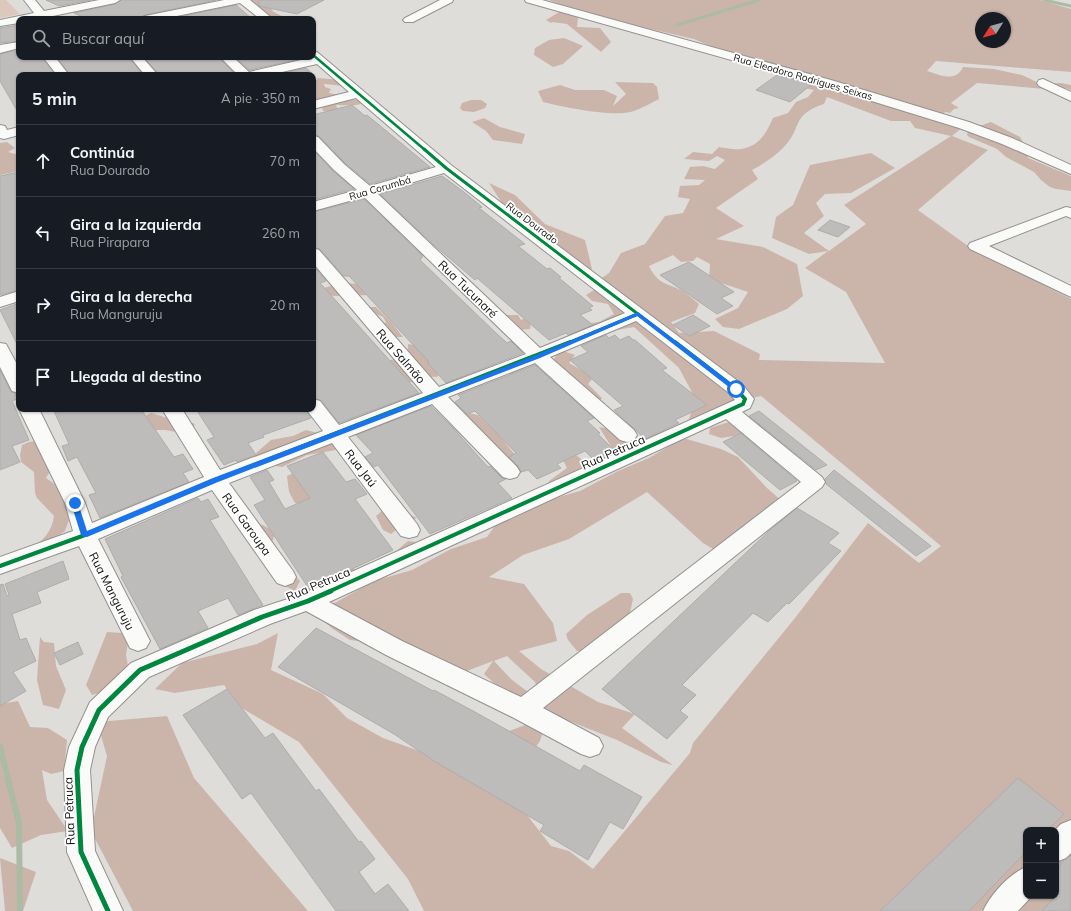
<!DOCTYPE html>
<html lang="es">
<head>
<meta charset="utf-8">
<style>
  :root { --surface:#171b24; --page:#242831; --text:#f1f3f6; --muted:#9ea1a6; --line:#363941 }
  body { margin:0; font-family:Mulish,sans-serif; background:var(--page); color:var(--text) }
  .controls { position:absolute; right:12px; bottom:12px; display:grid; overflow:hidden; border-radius:8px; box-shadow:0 1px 3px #0004 }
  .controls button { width:36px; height:36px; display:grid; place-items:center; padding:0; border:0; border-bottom:1px solid var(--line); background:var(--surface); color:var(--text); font:20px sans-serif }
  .compass { position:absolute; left:975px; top:12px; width:36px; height:36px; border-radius:50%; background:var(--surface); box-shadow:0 1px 3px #0004; rotate:233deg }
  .stop { position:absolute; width:12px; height:12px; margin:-9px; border:3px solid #1a73e8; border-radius:50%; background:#fff }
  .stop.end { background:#1a73e8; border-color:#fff; box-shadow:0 1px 4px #0008 }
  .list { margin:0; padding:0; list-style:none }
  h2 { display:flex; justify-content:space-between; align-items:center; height:52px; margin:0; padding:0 16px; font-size:17px }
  h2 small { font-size:13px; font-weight:400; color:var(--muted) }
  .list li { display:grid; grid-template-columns:26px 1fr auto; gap:12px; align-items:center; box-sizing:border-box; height:72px; padding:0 16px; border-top:1px solid var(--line) }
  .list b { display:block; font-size:15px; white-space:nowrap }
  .list p { margin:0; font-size:13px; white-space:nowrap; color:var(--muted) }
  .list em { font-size:13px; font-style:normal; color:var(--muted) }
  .icon { flex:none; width:22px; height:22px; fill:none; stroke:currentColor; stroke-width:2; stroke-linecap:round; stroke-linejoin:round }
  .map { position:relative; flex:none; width:1071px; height:911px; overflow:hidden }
  .search { position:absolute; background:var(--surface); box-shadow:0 1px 3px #0004; left:16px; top:16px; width:300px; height:44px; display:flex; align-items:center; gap:10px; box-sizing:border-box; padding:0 14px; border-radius:8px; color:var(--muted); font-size:15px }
  .panel { position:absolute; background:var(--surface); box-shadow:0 1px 3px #0004; left:16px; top:72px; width:300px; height:340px; border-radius:8px }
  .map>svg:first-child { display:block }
</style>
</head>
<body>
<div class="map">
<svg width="1071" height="911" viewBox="0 0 1071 911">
  <rect width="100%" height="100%" fill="#dfddd9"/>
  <path fill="#ddc8be" d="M0 0H6L20 14 0 18Z"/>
  <path fill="#cbb5ab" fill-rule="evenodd" d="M250 0H306L267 5 274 12 287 19H268Z
    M549 0H1040L1071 9V72L936 61 927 71C940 75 956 83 963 67L994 69 1022 75 1041 84 1061 83 1071 85V90L1065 88 1045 89 977 83 951 103 959 108 954 109 950 113 946 112 940 114 724 52 694 39 624 23 556 3ZM981 18H1005V42H981Z
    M561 11 578 17 577 27 600 28 611 42 601 52 567 24 552 22 551 23 546 20Z
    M564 38 583 46 563 64 553 67 534 55 535 48 549 40Z
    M318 78 342 80 344 86 324 84 325 87 331 89 329 93 344 96 313 102V85Z
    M615 82 653 83 657 87 659 99C651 103 642 108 634 111 615 118 563 107 543 102L538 91 560 85 575 90H604L617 96 613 106 626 94Z
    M815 82 964 126 952 136 988 150 918 210 968 246 1071 299V911H424L408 879 299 742 240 707 224 685 175 693 155 689 182 663 257 644 278 633 271 670 323 694 347 718 383 738 428 754 517 802 551 846 569 851 593 869 690 753 693 743 795 618 868 523 919 563 941 546 761 396 738 401 688 423 695 398 679 368 634 327 611 331 598 338 583 337 585 324 599 322 614 314 608 304 592 301 586 295 594 290 592 285 609 273 621 253 645 244 665 216 683 213 690 199 678 197 680 186 699 185 705 180 684 179 690 167 703 166 715 169 725 160 717 156 709 161 684 159 693 152 712 154 719 147C726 148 735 150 741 149 759 147 767 132 773 118L788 113 796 102 808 97 814 90 803 88ZM827 97 891 121H910L915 128 951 136 844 205 866 224 829 251 804 233 824 216 816 203 825 194 851 193 895 168 871 153 810 165 793 205 776 217 772 238 809 254 828 251 805 268 846 292 885 363 759 360 760 354 714 331 679 333 671 322 695 313 699 304C694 300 689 296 684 292 667 282 659 286 649 266L673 255 681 262 693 261 697 257 710 264 709 279 748 292 738 308 715 319 723 327 739 329 787 309 803 296 797 264 763 247 716 239 744 226 716 208 758 179 752 170C763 164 774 157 783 148 803 128 790 115 824 104ZM1026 830H1056V896H1026Z
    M343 99 359 100 361 104C356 106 343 105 336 105L338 110 331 112 323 111 322 108 325 105Z
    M471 100H481L487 104 485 108 474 112 463 111 460 108 462 103Z
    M484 118 500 127 525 134 522 144 493 140 486 131 472 122Z
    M991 122 1020 137 1024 144 1028 158 1071 176V191L1056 189 1050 187 1041 180 1034 172 1006 157 997 149 969 137 967 135 968 130Z
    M7 142 15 148 8 152 19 155V171L0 175V143Z
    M489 183 515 195 545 224 585 240 592 269 580 277 536 245 551 241 502 203Z
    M342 283 362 284 369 295 334 296 325 294 324 288Z
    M370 307H376L392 323 403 337H394L393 333 382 325 386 322 383 317 370 311Z
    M505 315H518L521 320 532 315 530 329 518 330Z
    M408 344 418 346 442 371 437 377C430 376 428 377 422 380 408 386 398 379 389 370L390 360 408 357Z
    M560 350 575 355 569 363 587 373 593 378 588 384 602 398 599 402 557 370 554 359Z
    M463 412 478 415 498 434 524 466 519 473 477 432Z
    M151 413 171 419 178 423H193L195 425 182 433 165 430H152L141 418Z
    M732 421 746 434 721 438 709 434 710 428Z
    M326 423 333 439 336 450 307 455 282 467 258 463 256 453 271 440 293 436 306 430 321 434Z
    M599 427 615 430 635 448 547 489 549 481 567 468 559 452H572L589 465 614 451Z
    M683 438 721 449 738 457 767 488 783 502 718 552 703 543 647 492 569 539 523 555 489 577 524 584 553 623 557 641 519 651 541 669 598 702 635 714 622 728 673 765 661 762 617 740 549 713 506 694 484 674 493 661 459 674 375 643 350 640 333 629 315 614 374 581 412 570 451 549 487 537 499 520 552 499 580 491 618 471 649 458ZM507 656 535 682 537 688 528 692 511 679 494 661Z
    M36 441 52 468 46 478 59 487 63 496 69 520 65 531 52 540 0 559C23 550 50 546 54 516L37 498 35 493 34 472 21 462 20 455 22 445 29 442Z
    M297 471 303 481V488L313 495 309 505 295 503 289 492 287 476Z
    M383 510C396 510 406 512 417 518L405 523 391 534 383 530 376 516Z
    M256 524 263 525 275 532 271 548 300 581 295 591 349 577 322 562 329 554 342 556 355 570 394 553 408 541 424 543 422 547C411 551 399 555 388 560 359 574 332 589 300 597L295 591 277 582 265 559 245 539Z
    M621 593H630L633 599 629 617 585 651H577L568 640 566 634 587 615Z
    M107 632 123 633 128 642 126 655 129 672 109 690 92 695 86 685Z
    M40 637 44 642 54 643 56 666 66 690 59 709 43 705 37 680Z
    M18 701 30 727 48 728 67 740 64 771 51 774 42 770 47 800 68 831 41 835 12 848 0 828V704Z
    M167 716 194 778 308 911H133L91 831 107 756 97 722Z
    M528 724 544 728 540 741 532 752 509 731Z
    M0 858 36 872 23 911H5Z"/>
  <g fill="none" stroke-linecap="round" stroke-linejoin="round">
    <path stroke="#acbba5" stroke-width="3" d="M1044 0 1071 6
      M677 25 759 0"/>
    <path stroke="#acbba5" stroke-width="6" d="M0 747 19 823 20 911"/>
  </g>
  <path fill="#bebcba" stroke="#aeadaa" d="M46 0H91L59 6Z
    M121 0H216L145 15 138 19H87L74 13 115 4Z
    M259 0H324L297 14 259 6Z
    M236 5 252 19H169Z
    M19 25V41L0 43V28Z
    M19 50V57H42L55 75H19V114L0 81V54Z
    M57 57H129L143 75H70Z
    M144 57H218L236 75H159Z
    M235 57H293L296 60 249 70Z
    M306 68 314 75H276Z
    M777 75 812 84 790 102 756 90Z
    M352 105 365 116 367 115 430 167 370 184 345 163 319 136 313 135V115Z
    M313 150 333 171 354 189 313 200Z
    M19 172V290L0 295V176Z
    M442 176 464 192 482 207 479 208 525 244 518 246 547 269 550 268 561 277 559 278 593 306 589 308 592 310 580 315 593 325 568 335 566 333 549 340 477 278 475 280 434 245 380 194Z
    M364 199 423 256 420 260 496 333 507 343 511 341 523 353 446 383 427 362H429L349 276H344L320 249 313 247V212Z
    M830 220 850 227 838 237 818 230Z
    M689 262 734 292 721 298 733 306 717 314 660 275Z
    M313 265 326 281 320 283 419 393 339 423 321 400 313 398Z
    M19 303V348L0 310Z
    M693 315 710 326 689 336 673 325Z
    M606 335 609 338 615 335 620 340 629 336 633 340H635L667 368 662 370 707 405 675 420 679 423 645 439 614 410 623 406 570 360 588 352 581 346Z
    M535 365 594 418 587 421 600 433 598 434 615 451 594 460 585 451 557 464 561 468 537 479 528 470 521 472 518 466 509 457 516 453 475 411 467 414 455 402 461 398 458 395Z
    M0 370 11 392 15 393 17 399 12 401 29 440 12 446 20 462 0 470Z
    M431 406 452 427 488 467 490 466 502 478 506 479 498 483 512 498 430 534 378 465 374 467 365 457 373 453 356 435Z
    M53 409H141L174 457 183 454 193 469 183 473 189 482 100 518 89 495 96 493 77 457 68 461 62 446 69 444Z
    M196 409H305L311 418 263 435 264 437 248 443 256 455 237 462 236 460 224 465 207 440 214 437Z
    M759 411 827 465 816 470 749 416Z
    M741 433 797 481 780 490 723 442Z
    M323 452 346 482 355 479 367 494 355 499 393 550 309 589 254 505 265 500 250 477 267 470 274 480 269 482 285 509 310 498 287 466Z
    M834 470 931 546 916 556 826 484 825 479Z
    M198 498 201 502 208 499 219 517 210 520 263 605 238 615 228 598 198 611 208 628 160 649 121 577 123 576 105 539Z
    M797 508 839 533 828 543 841 551 789 604 787 603 768 622 753 613 682 685 696 695 680 711 688 717 667 739 602 689 769 531Z
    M63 561 69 579 37 592 41 603 12 614 20 640 26 638 36 661 13 672 26 691 0 706V585L3 584 7 596 9 595 5 584Z
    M316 628 433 691 434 690 475 712 580 771 584 765 642 797 623 829 610 822 588 860 540 831 544 825 434 761 394 734 278 667Z
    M78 642 83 654 60 665 54 653Z
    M227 689 265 738 273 733 316 791 319 789 359 842 361 841 375 859 359 872 375 894 388 884 409 911H336L251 793 242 799 183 715Z
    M1018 778 1064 814 1048 830H1026V852L969 911H880Z
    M1071 855V911H1042L1056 896V873L1063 861Z"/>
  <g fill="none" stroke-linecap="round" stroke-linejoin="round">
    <defs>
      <path id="minor" d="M24 0H35L44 11 99 0H120L115 3 48 17 50 19H19V23L0 26V20L34 13Z
        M224 0H250L273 19H260L240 3 162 19H139L145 16Z
        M440 0H453L452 2 413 22H405L403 20 405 18Z
        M525 0H542L831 80 969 122 1012 138 1071 165V174L1002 144 959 128 823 86 526 2Z
        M19 42V48L0 53V45Z
        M313 51 317 52 451 165 743 385 754 399 750 408 742 412 822 477 825 482 822 487 543 708 599 738 603 746 599 754 590 757 581 754 514 718 386 655 306 611 270 624 149 677 108 717 95 747 90 770 95 851 123 911H93L67 852 64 770 69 747 90 702 131 663 254 610 300 595 735 400 729 393 636 321 550 357 634 430 637 435 634 440 627 442 620 440 535 363 448 397 517 467 520 472 517 477 510 479 503 477 432 404 348 437 417 524 420 530 417 536 409 538 401 536 332 443 229 483 293 571 296 577 293 583 285 586 277 583 212 490 98 539 150 641 146 648 138 651 130 648 79 546 0 574V557L73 531 65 503 19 409H39L85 503 92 523 204 477 162 409H182L220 470 323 431 306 409H313V399L320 401 339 425 423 393 313 263V248L319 250 439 387 526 354 364 197 313 211V202L357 190 334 170 313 148V136L318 137 344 164 370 186 436 167 356 98 313 109V101L349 92 317 64 269 75H238L220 57H233L249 72 310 58 308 57H313ZM444 173 625 313 540 348 377 193ZM726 419 801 482 521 697 402 641 329 602Z
        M43 57H55L69 75H57Z
        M130 57H142L158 75H145Z
        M1043 79 1071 92V101L1039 86 1037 83 1039 80Z
        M0 125 5 126 7 130 19 127V135L4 139 0 138Z
        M1066 207 1071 208V218L1066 216 989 246 1071 286V297L970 249 968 246 970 243Z
        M19 291V301L0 307V297Z
        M0 343 6 344 19 368V393L12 391 0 367Z
        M1071 820V853L1066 858 1056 862 1055 830 1061 824Z
        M1026 867V896H1032L1018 911H983C991 894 1009 874 1026 867Z"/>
    </defs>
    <use href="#minor" stroke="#93928f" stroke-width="2"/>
    <use href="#minor" fill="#fafaf9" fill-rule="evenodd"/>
    <defs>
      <path id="cycleway-far3" d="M313 55 425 150"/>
      <path id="cycleway-far2" d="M424 149 446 168 676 343
        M568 343 638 314"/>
      <path id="cycleway-far1" d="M0 566 85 535 216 480 570 342
        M328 592 743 404 745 399 736 389 675 342"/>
      <path id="cycleway" d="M108 911 81 852 77 770 82 747 99 710 140 670 262 617 308 601 331 591"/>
    </defs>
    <use href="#cycleway-far3" stroke="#fff" stroke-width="4"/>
    <use href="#cycleway-far2" stroke="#fff" stroke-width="5"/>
    <use href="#cycleway-far1" stroke="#fff" stroke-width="6"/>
    <use href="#cycleway" stroke="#fff" stroke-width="8"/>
    <use href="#cycleway-far3" stroke="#00873e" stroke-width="2.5"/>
    <use href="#cycleway-far2" stroke="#00873e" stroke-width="3"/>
    <use href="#cycleway-far1" stroke="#00873e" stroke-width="4"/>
    <use href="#cycleway" stroke="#00873e" stroke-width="5"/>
  </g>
  <path fill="#1a73e8" d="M638 312 738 388V391H734L637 316 540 358 218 482 87 537H84L81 535 71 503 72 501 75 500 78 503 87 531 213 478 536 355Z"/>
  <g text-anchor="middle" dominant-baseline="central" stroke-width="3.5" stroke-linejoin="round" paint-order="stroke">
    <g font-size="10" fill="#141311" stroke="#fff">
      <text transform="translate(803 77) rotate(16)">Rua Eleodoro Rodrigues Seixas</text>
      <text transform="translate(380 188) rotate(-16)">Rua Corumbá</text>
      <text transform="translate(532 223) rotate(37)">Rua Dourado</text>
    </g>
    <g font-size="12" fill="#141311" stroke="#fff">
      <text transform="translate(468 289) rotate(44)">Rua Tucunaré</text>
      <text transform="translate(401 356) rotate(49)">Rua Salmão</text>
      <text transform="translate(613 452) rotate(-24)">Rua Petruca</text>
      <text transform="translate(361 468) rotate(52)">Rua Jaú</text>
      <text transform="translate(247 524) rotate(54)">Rua Garoupa</text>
      <text transform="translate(318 584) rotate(-23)">Rua Petruca</text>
      <text transform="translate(112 591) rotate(63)">Rua Manguruju</text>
      <text transform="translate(69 811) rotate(-92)">Rua Petruca</text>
    </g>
  </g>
</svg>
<div class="controls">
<button>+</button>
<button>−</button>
</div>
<svg class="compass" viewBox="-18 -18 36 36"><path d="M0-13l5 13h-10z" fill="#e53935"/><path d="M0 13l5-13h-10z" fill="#9ea1a6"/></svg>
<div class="stop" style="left:736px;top:389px"></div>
<div class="stop end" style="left:75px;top:503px"></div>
<div class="search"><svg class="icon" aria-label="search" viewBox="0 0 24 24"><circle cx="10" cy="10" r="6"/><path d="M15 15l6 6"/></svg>Buscar aquí</div>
<section class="panel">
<h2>5 min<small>A pie · 350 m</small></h2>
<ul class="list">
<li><svg class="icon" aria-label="ahead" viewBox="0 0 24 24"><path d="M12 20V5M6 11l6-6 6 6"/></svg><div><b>Continúa</b><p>Rua Dourado</p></div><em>70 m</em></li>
<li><svg class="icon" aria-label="left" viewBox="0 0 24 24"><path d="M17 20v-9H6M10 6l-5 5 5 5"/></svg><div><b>Gira a la izquierda</b><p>Rua Pirapara</p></div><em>260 m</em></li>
<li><svg class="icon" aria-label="right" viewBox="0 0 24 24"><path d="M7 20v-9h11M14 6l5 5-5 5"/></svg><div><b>Gira a la derecha</b><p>Rua Manguruju</p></div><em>20 m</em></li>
<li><svg class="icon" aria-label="arrive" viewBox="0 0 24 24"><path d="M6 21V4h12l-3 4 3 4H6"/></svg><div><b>Llegada al destino</b></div></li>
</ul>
</section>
</div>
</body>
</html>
